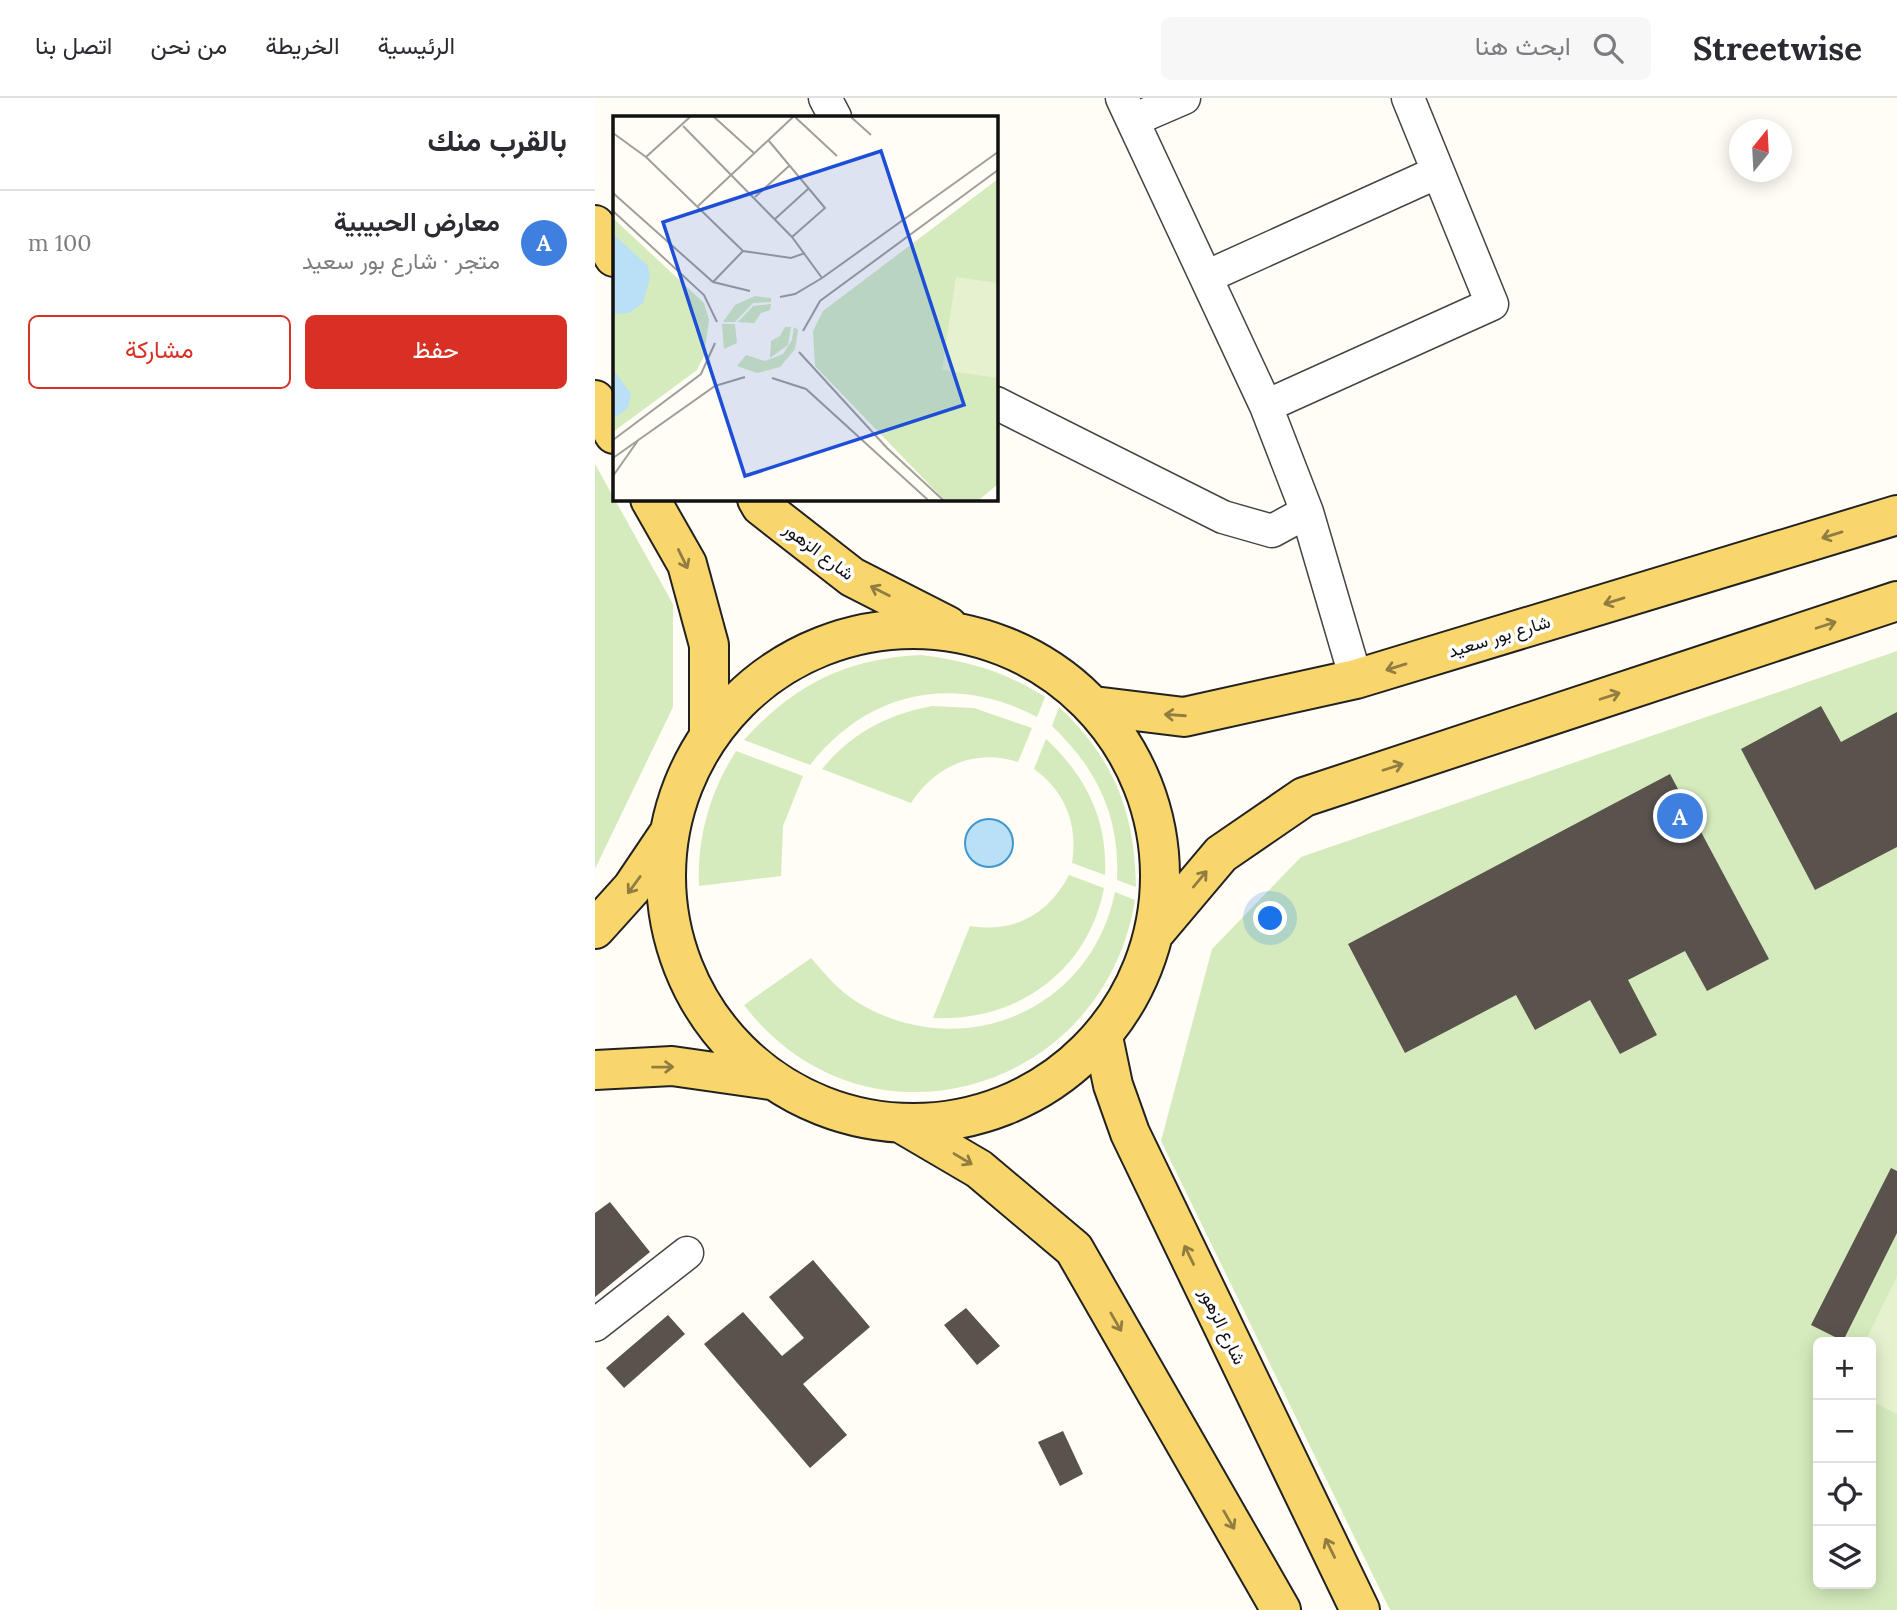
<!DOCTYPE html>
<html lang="ar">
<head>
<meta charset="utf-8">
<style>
  :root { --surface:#fff; --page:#f7f7f7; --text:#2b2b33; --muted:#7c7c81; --line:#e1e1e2; --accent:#d93025 }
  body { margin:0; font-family:Lora,Vazirmatn,serif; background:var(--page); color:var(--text); direction:rtl }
  .controls { position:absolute; right:21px; bottom:21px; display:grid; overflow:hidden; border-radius:10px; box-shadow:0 4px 18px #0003 }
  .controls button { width:63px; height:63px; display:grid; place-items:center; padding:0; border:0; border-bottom:2px solid var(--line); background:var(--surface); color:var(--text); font:35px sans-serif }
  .compass { position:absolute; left:1134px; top:21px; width:63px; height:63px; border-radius:50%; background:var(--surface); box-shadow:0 4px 18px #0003; rotate:18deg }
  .you { position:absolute; left:676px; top:821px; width:24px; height:24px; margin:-18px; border:5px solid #fff; border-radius:50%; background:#1a73e8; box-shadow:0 0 0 10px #1a73e833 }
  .badge { display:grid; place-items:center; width:46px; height:46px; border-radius:50%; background:var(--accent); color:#fff; font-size:23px; font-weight:700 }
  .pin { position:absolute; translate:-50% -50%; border:4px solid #fff; box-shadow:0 2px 7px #0006 }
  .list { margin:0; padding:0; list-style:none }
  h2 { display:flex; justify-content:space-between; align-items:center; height:91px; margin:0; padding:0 28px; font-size:30px }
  h2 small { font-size:23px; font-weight:400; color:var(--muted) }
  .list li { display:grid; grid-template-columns:46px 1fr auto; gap:21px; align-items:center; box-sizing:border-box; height:105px; padding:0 28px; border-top:2px solid var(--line) }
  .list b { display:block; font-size:26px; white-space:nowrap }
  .list p { margin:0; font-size:23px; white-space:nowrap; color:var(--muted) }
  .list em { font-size:23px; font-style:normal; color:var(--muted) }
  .actions { display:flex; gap:14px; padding:21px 28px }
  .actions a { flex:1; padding:16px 0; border:2px solid var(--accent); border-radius:10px; text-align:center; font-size:24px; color:var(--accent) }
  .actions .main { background:var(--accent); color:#fff }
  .icon { flex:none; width:38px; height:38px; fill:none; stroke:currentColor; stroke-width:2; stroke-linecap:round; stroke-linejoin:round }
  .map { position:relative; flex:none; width:1302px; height:1512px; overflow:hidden; direction:ltr }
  header { display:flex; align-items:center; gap:42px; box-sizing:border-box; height:98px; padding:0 35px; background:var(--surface); border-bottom:2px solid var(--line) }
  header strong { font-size:33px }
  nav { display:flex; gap:38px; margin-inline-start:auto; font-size:24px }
  .search { width:490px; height:63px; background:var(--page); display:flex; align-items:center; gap:18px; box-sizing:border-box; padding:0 24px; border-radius:10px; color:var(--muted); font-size:26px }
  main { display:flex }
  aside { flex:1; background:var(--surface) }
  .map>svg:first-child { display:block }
</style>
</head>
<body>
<header>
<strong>Streetwise</strong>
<div class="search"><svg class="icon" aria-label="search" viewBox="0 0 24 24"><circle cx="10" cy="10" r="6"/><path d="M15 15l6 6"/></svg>ابحث هنا</div>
<nav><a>الرئيسية</a><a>الخريطة</a><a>من نحن</a><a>اتصل بنا</a></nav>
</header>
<main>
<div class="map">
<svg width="1302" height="1512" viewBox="0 0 1302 1512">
  <rect width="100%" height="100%" fill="#fffdf5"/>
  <path fill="#d5ebbd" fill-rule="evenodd" d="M0 366 78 506V609L0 771Z
    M1302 553V1512H795L566 1043 617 851 706 759ZM1223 1244H1276V1486H1223Z
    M326 557C372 563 410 573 450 599L442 619C359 575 273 593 215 667L149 642C200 586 250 561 326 557Z
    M337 608 379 610 437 630 423 664C380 650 340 668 316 705L227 671C257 635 291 617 337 608Z
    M464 609C519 661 540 714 541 789L522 782C525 718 502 671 457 628Z
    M451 641C491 678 513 722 510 777L477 765C483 727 471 694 439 671Z
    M141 653 208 678 188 728 186 778 104 788C102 739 115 694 141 653Z
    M474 777 509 790C493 874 421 924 338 920L375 828C419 835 453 817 474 777Z
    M520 794 540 802C509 995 270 1065 149 907L216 860C230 876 244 893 262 904 365 967 496 914 520 794Z"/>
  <path fill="#e6f2cf" d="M1302 1178V1316L1276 1303V1244H1270Z"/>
  <path fill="#b9e0f7" stroke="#3f96cf" stroke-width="2" d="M370 745a24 24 0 1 1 48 0a24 24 0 1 1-48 0Z"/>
  <path fill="#5a524d" d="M1226 608 1246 644 1302 614V749L1220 792 1146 651Z
    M1075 676 1174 861 1112 893 1090 853 1033 882 1062 937 1025 956 995 902 940 932 921 897 810 955 753 846Z
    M1296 1070 1302 1073V1135L1248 1243 1216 1227Z
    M15 1104 55 1154 0 1199V1115Z
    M218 1162 275 1229 208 1286 252 1337 215 1370 109 1246 148 1214 187 1258 209 1240 174 1199Z
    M371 1210 405 1248 382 1267 349 1227Z
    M73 1217 90 1236 29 1290 11 1270Z
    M468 1333 488 1376 465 1388 443 1344Z"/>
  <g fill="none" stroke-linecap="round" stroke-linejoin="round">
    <defs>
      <path id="minor" d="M230 0 240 19
        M527 0 671 308 712 414 761 581
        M538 22 589 0
        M611 179 843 74
        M401 305 628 419 677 433 712 414
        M671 308 897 206 813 0
        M0 1227 92 1155"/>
      <path id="major" d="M0 127 19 159
        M0 302 19 336
        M55 401 92 466 114 547V634
        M162 401 166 408 257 479 353 528
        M71 778a247 247 0 1 1 494 0a247 247 0 1 1-494 0Z
        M499 608 589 619 761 581 1302 417
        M0 831 37 790 72 738
        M561 833 626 756 709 699 1302 503
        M508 939 518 987 535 1035 765 1512
        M0 972 77 968 175 982
        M309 1027 384 1071 479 1151 686 1512"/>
    </defs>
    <use href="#minor" stroke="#444" stroke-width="35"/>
    <use href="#major" stroke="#222" stroke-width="42"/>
    <use href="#minor" stroke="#fff" stroke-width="32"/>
    <use href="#major" stroke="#f9d66b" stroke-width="38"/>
  </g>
  <defs><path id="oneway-shaft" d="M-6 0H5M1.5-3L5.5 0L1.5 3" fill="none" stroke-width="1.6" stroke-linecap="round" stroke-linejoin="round" transform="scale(1.75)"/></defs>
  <g stroke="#917d42">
    <use href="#oneway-shaft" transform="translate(1237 437) rotate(163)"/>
    <use href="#oneway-shaft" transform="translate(88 461) rotate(64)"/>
    <use href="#oneway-shaft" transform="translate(285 493) rotate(-153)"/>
    <use href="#oneway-shaft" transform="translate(1019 503) rotate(163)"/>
    <use href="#oneway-shaft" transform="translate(1231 527) rotate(-18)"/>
    <use href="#oneway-shaft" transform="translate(801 569) rotate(163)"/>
    <use href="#oneway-shaft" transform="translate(1015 598) rotate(-18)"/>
    <use href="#oneway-shaft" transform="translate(580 617) rotate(-176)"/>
    <use href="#oneway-shaft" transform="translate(798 669) rotate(-18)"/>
    <use href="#oneway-shaft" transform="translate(605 781) rotate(-50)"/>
    <use href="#oneway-shaft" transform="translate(39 787) rotate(126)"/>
    <use href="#oneway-shaft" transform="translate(68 969) rotate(-1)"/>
    <use href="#oneway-shaft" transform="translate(368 1061) rotate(31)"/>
    <use href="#oneway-shaft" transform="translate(594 1157) rotate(-116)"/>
    <use href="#oneway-shaft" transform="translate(521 1224) rotate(60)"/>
    <use href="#oneway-shaft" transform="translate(634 1422) rotate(60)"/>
    <use href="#oneway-shaft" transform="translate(735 1450) rotate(-116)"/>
  </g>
  <g text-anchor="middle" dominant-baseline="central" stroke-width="7" stroke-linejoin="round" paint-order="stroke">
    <g font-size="18" fill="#111" stroke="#fff">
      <text transform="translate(224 453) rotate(37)">شارع الزهور</text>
      <text transform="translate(904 538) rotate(-17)">شارع بور سعيد</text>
      <text transform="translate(628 1228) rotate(64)">شارع الزهور</text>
    </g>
  </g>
  <g transform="translate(18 18)">
    <rect width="385" height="385" fill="#fffdf5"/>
    <path d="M385 63V368L366 384H331L202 250 200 215 210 195ZM0 102 91 187 96 204 91 240 84 254 0 316ZM142 180 158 182V186L140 187 122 206H110L122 189ZM158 188 157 194 148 197 141 207 125 206 140 190ZM109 208H122L124 227 111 233ZM172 211H178L175 229 157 242 158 225 167 220ZM181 211 185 214 182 233 167 251 144 257 124 250 133 239 152 245 170 238 179 224Z" fill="#d5ebbd"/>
    <path d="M343 161 385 167V262L329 254Z" fill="#e6f2cf"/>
    <path d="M0 118 35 150 37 162 30 187 16 197 0 198ZM0 253 18 278 15 292 0 303Z" fill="#b9e0f7"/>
    <path fill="none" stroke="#a09f9a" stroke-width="2" d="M101 1 142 38M182 1 224 40M238 1 258 19M70 10 179 121 209 162M0 17 33 41 130 135 178 142 192 137M156 25 212 92 179 121M33 41 77 1M0 77 100 166 137 175M142 81 176 50M85 90 180 1M0 95 91 179 104 206M162 103 195 73M100 166 130 135M167 181 182 178 209 162 385 36M190 215 207 185 385 54M186 236 274 332 330 384M159 262 193 273 315 384M0 324 88 258 102 227M0 342 102 270 132 261M0 360 26 323"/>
    <path fill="#1d4ed8" fill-opacity="0.15" stroke="#1d4ed8" stroke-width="3.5" d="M268 35 351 289 132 360 50 106Z"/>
    <rect width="385" height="385" fill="none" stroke="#111" stroke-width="3.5"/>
  </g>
</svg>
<div class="controls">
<button>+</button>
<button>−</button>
<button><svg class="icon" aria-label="locate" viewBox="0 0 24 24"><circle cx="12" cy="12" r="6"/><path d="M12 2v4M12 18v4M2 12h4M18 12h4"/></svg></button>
<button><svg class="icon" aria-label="layers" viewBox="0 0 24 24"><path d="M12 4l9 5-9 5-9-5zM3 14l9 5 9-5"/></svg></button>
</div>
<svg class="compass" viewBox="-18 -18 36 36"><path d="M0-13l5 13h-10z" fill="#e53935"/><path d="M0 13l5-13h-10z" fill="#7c7c81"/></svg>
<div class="you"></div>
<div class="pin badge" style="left:1085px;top:718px;background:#3f7fe0">A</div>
</div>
<aside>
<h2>بالقرب منك<small></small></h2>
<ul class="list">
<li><span class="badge" style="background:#3f7fe0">A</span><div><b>معارض الحبيبية</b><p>متجر · شارع بور سعيد</p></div><em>100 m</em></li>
</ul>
<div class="actions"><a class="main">حفظ</a><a>مشاركة</a></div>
</aside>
</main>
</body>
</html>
